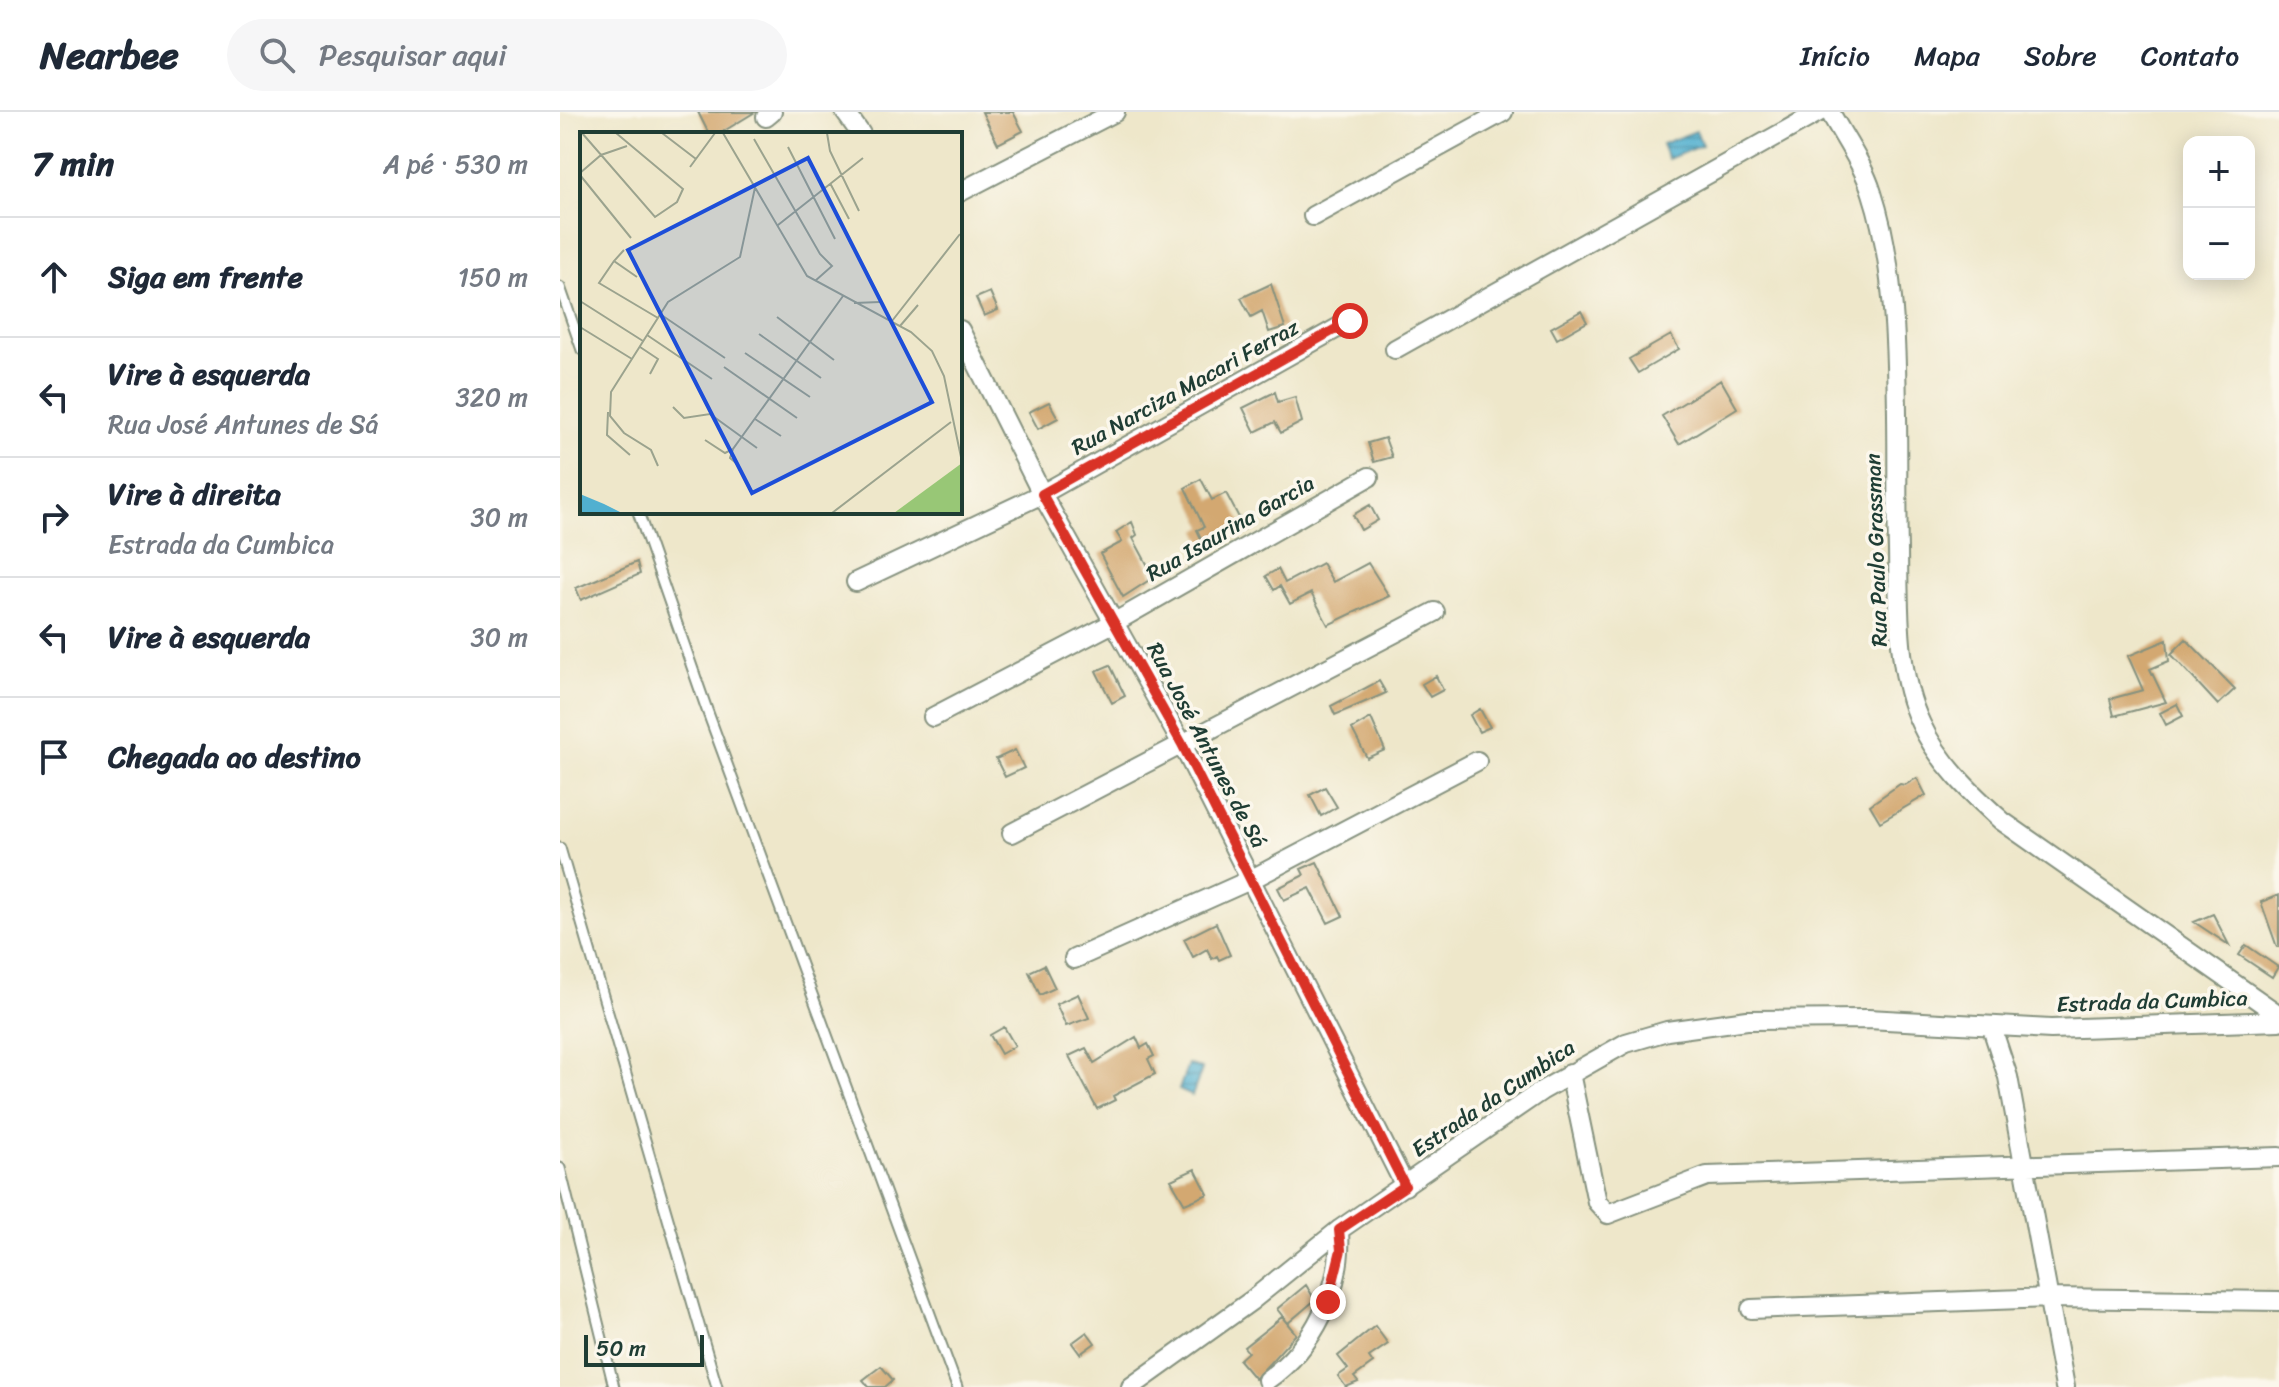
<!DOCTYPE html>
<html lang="pt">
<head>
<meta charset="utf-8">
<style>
  :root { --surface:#fff; --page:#f6f6f7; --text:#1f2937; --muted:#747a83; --line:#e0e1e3 }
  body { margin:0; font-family:Sriracha,sans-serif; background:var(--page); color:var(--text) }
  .controls { position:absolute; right:24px; top:24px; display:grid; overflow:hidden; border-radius:16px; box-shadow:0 4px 20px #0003 }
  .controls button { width:72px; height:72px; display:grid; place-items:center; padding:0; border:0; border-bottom:2px solid var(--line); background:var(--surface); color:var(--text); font:40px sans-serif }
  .scale { position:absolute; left:24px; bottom:20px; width:120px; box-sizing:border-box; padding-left:8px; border:4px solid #1f3d34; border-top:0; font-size:22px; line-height:28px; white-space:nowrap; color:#1f3d34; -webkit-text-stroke:6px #fbf7ec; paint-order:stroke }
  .stop { position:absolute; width:24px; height:24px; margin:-18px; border:6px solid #d93025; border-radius:50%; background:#fff }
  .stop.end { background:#d93025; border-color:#fff; box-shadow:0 2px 8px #0008 }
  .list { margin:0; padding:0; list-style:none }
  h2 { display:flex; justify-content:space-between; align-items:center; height:104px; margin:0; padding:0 32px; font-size:34px }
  h2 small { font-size:26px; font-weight:400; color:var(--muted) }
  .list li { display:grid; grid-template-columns:52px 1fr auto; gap:24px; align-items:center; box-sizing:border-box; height:120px; padding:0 32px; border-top:2px solid var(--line) }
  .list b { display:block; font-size:30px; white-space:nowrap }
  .list p { margin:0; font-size:26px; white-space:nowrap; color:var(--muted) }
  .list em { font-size:26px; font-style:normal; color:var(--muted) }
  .icon { flex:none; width:44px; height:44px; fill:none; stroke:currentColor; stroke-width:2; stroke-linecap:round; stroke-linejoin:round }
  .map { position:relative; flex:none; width:1719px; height:1275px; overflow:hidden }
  header { display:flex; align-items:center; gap:48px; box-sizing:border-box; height:112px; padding:0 40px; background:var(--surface); border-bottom:2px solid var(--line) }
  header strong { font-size:38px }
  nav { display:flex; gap:44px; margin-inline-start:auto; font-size:28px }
  .search { width:560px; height:72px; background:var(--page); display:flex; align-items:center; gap:20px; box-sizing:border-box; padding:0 28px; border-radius:44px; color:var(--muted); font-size:30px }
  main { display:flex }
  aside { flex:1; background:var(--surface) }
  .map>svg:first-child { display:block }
</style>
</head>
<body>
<header>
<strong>Nearbee</strong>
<div class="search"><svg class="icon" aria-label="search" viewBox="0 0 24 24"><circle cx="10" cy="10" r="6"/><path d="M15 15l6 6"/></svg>Pesquisar aqui</div>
<nav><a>Início</a><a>Mapa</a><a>Sobre</a><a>Contato</a></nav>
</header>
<main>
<aside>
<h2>7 min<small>A pé · 530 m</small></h2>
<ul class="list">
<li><svg class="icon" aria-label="ahead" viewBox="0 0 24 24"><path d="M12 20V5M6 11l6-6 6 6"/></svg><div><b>Siga em frente</b></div><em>150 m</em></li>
<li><svg class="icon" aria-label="left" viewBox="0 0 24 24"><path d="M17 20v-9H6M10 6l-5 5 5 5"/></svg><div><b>Vire à esquerda</b><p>Rua José Antunes de Sá</p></div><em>320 m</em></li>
<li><svg class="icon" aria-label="right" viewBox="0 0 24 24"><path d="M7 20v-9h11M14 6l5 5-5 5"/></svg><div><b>Vire à direita</b><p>Estrada da Cumbica</p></div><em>30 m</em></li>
<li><svg class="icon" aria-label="left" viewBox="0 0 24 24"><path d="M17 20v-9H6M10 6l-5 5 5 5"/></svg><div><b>Vire à esquerda</b></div><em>30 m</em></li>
<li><svg class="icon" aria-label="arrive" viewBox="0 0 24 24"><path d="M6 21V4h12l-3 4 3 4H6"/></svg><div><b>Chegada ao destino</b></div></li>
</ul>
</aside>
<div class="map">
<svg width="1719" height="1275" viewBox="0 0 1719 1275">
  <defs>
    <pattern id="water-rules" width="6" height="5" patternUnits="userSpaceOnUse" patternTransform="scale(2)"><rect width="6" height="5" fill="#51b0d0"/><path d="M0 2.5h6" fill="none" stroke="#4390aa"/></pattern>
  </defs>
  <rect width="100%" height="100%" fill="#fbf7ec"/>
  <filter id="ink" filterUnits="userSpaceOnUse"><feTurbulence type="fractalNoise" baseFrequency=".0125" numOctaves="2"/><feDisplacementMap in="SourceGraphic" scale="16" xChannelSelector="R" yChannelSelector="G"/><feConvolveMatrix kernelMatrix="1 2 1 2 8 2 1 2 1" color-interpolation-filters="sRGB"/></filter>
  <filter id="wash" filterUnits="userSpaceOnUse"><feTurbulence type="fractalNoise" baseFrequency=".006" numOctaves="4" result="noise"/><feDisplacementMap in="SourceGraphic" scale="32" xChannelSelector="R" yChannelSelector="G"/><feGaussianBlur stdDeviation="1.8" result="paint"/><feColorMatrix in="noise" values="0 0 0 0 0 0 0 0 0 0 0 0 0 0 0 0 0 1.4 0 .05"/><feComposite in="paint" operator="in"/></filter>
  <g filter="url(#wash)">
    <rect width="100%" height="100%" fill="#eee7ca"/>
    <path fill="url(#water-rules)" stroke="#387682" stroke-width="2" d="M1136 19 1142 33 1108 47 1102 32Z
      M628 952 642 957 632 984 619 978Z"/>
    <g id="blocks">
      <path fill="#d3a871" d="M138 0H195L159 22H149Z
        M422 0H453L463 19 438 32Z
        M711 172 725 215 709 220 702 199 691 205 681 186Z
        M430 180 438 198 424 204 416 186Z
        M1021 199 1027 210 997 227 991 216Z
        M1111 223 1119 237 1078 261 1069 247Z
        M1161 268 1177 296 1119 332 1102 304Z
        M715 280 718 290 735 285 742 310 721 321 715 310 695 320 683 296Z
        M489 290 498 306 478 317 469 300Z
        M825 326 832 345 814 350 808 331Z
        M641 367 652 388 666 381 685 417 646 437 637 418 644 415 625 376Z
        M810 393 818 408 801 418 793 403Z
        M572 410 577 423 573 426 594 465 563 485 540 442 562 430 556 420Z
        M77 450 80 462 21 488 16 476Z
        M762 451 773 470 808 451 829 484 768 513 751 481 730 492 720 474 714 478 706 464 718 457 725 471Z
        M1626 527 1675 577 1658 593 1611 542Z
        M1607 528 1609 549 1590 557 1606 590 1554 604 1550 587 1583 578 1568 544Z
        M550 553 565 584 552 591 536 559Z
        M876 564 883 578 870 585 862 572Z
        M819 569 826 581 775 603 771 594Z
        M1617 592 1623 604 1606 613 1600 601Z
        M920 597 930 615 919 620 910 603Z
        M811 606 825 638 807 646 792 617Z
        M455 638 464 656 445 665 436 647Z
        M1357 666 1366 683 1320 710 1310 693 1340 672 1345 673Z
        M765 675 777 695 761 704 750 683Z
        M757 750 783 804 768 811 750 776 724 788 718 776 744 763 741 757Z
        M1719 783V835H1717L1701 790Z
        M1653 802 1669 833 1634 810Z
        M656 811 670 843 659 848 657 844 652 847 647 837 633 845 624 827Z
        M1686 833 1718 855 1712 865 1679 843Z
        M484 853 495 876 480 883 469 860Z
        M518 882 529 906 506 914 496 892Z
        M444 915 455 934 441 942 430 923Z
        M576 925 581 936 588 932 594 944 588 947 595 962 553 984 555 988 537 997 509 944 526 936 534 951Z
        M635 1057 648 1082 625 1092 611 1068Z
        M746 1173 755 1188 728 1211 717 1197Z
        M722 1205 736 1222 695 1267 679 1248 688 1240 684 1235Z
        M815 1214 828 1232 809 1245 813 1251 794 1265 798 1270 786 1275 778 1264 788 1257 778 1244Z
        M527 1220 535 1231 520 1242 512 1231Z
        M321 1254 333 1268 325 1275H309L303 1268Z"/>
    </g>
  </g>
  <g filter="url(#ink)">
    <use href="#blocks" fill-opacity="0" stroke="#86927f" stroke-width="2"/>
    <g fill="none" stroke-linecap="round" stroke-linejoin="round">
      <defs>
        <path id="service" d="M0 175 22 238
          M78 400 147 598 397 1275
          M0 736 157 1275
          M0 1056 54 1275"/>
        <path id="minor" d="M285 0 301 22
          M1270 0C1284 26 1303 52 1312 81 1345 181 1335 331 1338 438 1339 493 1336 561 1361 612 1379 651 1411 681 1442 709L1719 903
          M206 5 212 0
          M400 80 555 0
          M753 104 943 0
          M400 218 482 382 622 632 845 1074
          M835 237 1259 0
          M296 470 482 382 790 209
          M373 605 555 510 809 365
          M452 721 875 500
          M514 847 690 768 917 649
          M1432 916 1448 965 1505 1275
          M1010 961 1037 1090 1048 1102 1147 1064 1719 1045
          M1191 1197 1488 1186 1719 1189
          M707 1268C754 1235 783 1176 779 1118
          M571 1275 691 1189 779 1118 981 979 1066 931 1107 919 1187 908 1308 907 1491 917 1719 909"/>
      </defs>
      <use href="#service" stroke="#86927f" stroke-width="13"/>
      <use href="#minor" stroke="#86927f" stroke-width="22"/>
      <use href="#service" stroke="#fff" stroke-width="9"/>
      <use href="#minor" stroke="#fff" stroke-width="18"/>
    </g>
  </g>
  <g fill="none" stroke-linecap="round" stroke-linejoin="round" filter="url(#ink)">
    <path stroke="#d93025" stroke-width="10" d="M768 1190 781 1138 779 1118 845 1074 622 632 482 382 790 209"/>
  </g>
  <g text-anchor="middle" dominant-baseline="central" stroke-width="7" stroke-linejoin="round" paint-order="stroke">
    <g font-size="22" fill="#1f3d34" stroke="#fbf7ec">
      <text transform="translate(625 275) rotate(-29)">Rua Narciza Macari Ferraz</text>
      <text transform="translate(670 416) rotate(-30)">Rua Isaurina Garcia</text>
      <text transform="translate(1316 438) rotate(-92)">Rua Paulo Grassman</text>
      <text transform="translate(647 633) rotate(62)">Rua José Antunes de Sá</text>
      <text transform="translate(1592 889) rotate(-2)">Estrada da Cumbica</text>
      <text transform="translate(933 986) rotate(-34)">Estrada da Cumbica</text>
    </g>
  </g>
  <g transform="translate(20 20)">
    <rect width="382" height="382" fill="#eee7ca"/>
    <path d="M382 331V381H314Z" fill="#98c776"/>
    <path d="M0 362 24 372 42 381H0Z" fill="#51b0d0"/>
    <path fill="none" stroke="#9ba38e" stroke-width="2" d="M2 1 75 85 97 70 103 57 36 1M82 1 116 27M143 1 227 144 331 200 352 219 364 244 382 330M247 1 250 19 279 79M174 7 240 122 252 134 235 149M208 15 255 107M110 35 135 1M0 41 21 23 47 14M0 43 51 106M250 51 269 87M198 93 283 26M44 118 34 129 57 145M34 129 19 151 78 186M0 169 63 209M274 171 300 170M80 182 145 226M197 185 254 228M312 189 380 102M320 194 338 173M0 195 52 227M179 202 241 246M67 203 132 247M60 215 78 227 70 242M165 221 230 265M144 235 217 286M93 275 104 286 130 282 177 316M28 280 27 303 50 323M175 287 201 304M125 308 145 321 153 317M157 332 150 326 153 317 263 164M78 334 71 318 44 301 30 284 31 260 88 170 160 125 176 51M252 381 371 290"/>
    <path fill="#1d4ed8" fill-opacity="0.15" stroke="#1d4ed8" stroke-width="4" d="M228 26 352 270 172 361 48 118Z"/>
    <rect width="382" height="382" fill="none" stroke="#1f3d34" stroke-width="4"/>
  </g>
</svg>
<div class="controls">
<button>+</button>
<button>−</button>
</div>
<div class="scale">50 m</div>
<div class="stop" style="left:790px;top:209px"></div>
<div class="stop end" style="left:768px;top:1190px"></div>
</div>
</main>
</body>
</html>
